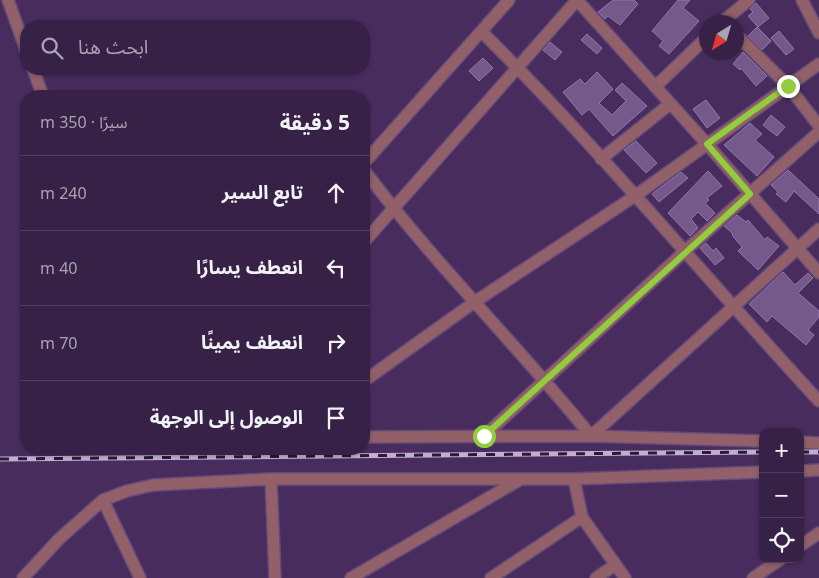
<!DOCTYPE html>
<html lang="ar">
<head>
<meta charset="utf-8">
<style>
  :root { --surface:#372146; --page:#3e294d; --text:#f1f3f6; --muted:#aaa3b3; --line:#513e5f }
  body { margin:0; font-family:"Noto Sans","Noto Sans Arabic",sans-serif; background:var(--page); color:var(--text); direction:rtl }
  .controls { position:absolute; right:15px; bottom:15px; display:grid; overflow:hidden; border-radius:10px; box-shadow:0 1px 4px #0004 }
  .controls button { width:45px; height:45px; display:grid; place-items:center; padding:0; border:0; border-bottom:1px solid var(--line); background:var(--surface); color:var(--text); font:25px sans-serif }
  .compass { position:absolute; left:699px; top:15px; width:45px; height:45px; border-radius:50%; background:var(--surface); box-shadow:0 1px 4px #0004; rotate:217deg }
  .stop { position:absolute; width:15px; height:15px; margin:-11px; border:4px solid #92cd3e; border-radius:50%; background:#fff }
  .stop.end { background:#92cd3e; border-color:#fff; box-shadow:0 1px 5px #0008 }
  .list { margin:0; padding:0; list-style:none }
  h2 { display:flex; justify-content:space-between; align-items:center; height:65px; margin:0; padding:0 20px; font-size:21px }
  h2 small { font-size:16px; font-weight:400; color:var(--muted) }
  .list li { display:grid; grid-template-columns:32px 1fr auto; gap:15px; align-items:center; box-sizing:border-box; height:75px; padding:0 20px; border-top:1px solid var(--line) }
  .list b { display:block; font-size:19px; white-space:nowrap }
  .list em { font-size:16px; font-style:normal; color:var(--muted) }
  .icon { flex:none; width:28px; height:28px; fill:none; stroke:currentColor; stroke-width:2; stroke-linecap:round; stroke-linejoin:round }
  .map { position:relative; flex:none; width:819px; height:578px; overflow:hidden; direction:ltr }
  .search { position:absolute; background:var(--surface); box-shadow:0 1px 4px #0004; left:20px; top:20px; width:350px; height:55px; display:flex; align-items:center; gap:12px; box-sizing:border-box; padding:0 18px; border-radius:20px; color:var(--muted); font-size:19px }
  .panel { position:absolute; background:var(--surface); box-shadow:0 1px 4px #0004; left:20px; top:90px; width:350px; height:365px; border-radius:20px; direction:rtl }
  .map>svg:first-child { display:block }
</style>
</head>
<body>
<div class="map">
<svg width="819" height="578" viewBox="0 0 819 578">
  <rect width="100%" height="100%" fill="#492c5e"/>
  <path fill="#74598a" stroke="#9475ad" d="M613 0H634L638 4 620 25 608 16 605 19 598 12Z
    M678 0H690L683 8 699 21 669 54 659 46 663 41 652 31Z
    M756 3 769 18 758 27 748 16 753 12 750 9Z
    M757 27 771 41 762 50 748 36Z
    M779 31 794 49 786 55 771 38Z
    M587 34 602 48 597 54 581 40Z
    M550 42 562 52 555 60 543 50Z
    M743 52 767 76 756 86 741 68 740 70 733 64Z
    M483 58 493 68 479 81 469 71Z
    M597 72 613 89 599 103 612 115 626 101 615 90 622 83 647 106 613 136 589 109 582 115 563 92 580 79 585 84Z
    M706 100 720 118 707 128 693 109Z
    M771 115 785 127 777 136 763 125Z
    M750 123 762 134 755 140 774 157 757 176 724 145Z
    M636 141 657 163 646 173 624 150Z
    M788 170 819 199V214L794 191 786 202 776 194 778 192 771 185Z
    M708 171 722 186 707 198 709 200 705 203 715 213 707 221 698 212 691 219 698 228 690 236 668 213Z
    M681 172 688 178 659 202 652 194Z
    M737 215 746 222 748 220 765 240 767 237 779 246 758 270 738 251 742 247 732 235 733 234 724 226Z
    M706 243 713 251 716 248 724 258 715 265 700 248Z
    M783 272 795 285 808 273 813 278 798 293 819 311V317L808 330 814 335 806 345 772 316 767 322 749 304Z"/>
  <g fill="none" stroke-linecap="round" stroke-linejoin="round">
    <defs>
      <path id="minor" d="M8 0 26 50
        M577 0 707 144 819 273
        M802 0 819 33
        M722 22 749 0
        M482 32C600 149 706 279 819 401
        M736 34 788 86 819 126
        M33 69 43 96
        M655 87 706 38
        M601 159 670 104
        M364 163 509 0
        M364 170C434 263 518 346 591 436L819 229
        M364 242 577 0
        M364 381 476 301 635 196 819 64
        M484 436 684 252 819 132
        M364 437 591 436 763 441
        M800 442 819 443
        M800 471 819 470
        M271 479 275 578
        M574 479 582 517 625 578
        M103 500 140 578
        M800 546 819 533
        M23 578 59 539 103 500 127 491 153 485 271 479H574L763 472
        M351 578 521 479
        M491 578 582 517
        M596 578 615 565
        M753 578 781 559"/>
    </defs>
    <use href="#minor" stroke="#654a79" stroke-width="14"/>
    <use href="#minor" stroke="#916068" stroke-width="11"/>
    <defs>
      <path id="rail" d="M800 452H819
        M0 459 763 452"/>
    </defs>
    <use href="#rail" stroke="#c1aed1" stroke-width="5"/>
    <use href="#rail" stroke="#291c33" stroke-width="3" stroke-dasharray="9" stroke-linecap="butt"/>
  </g>
  <g fill="none" stroke-linecap="round" stroke-linejoin="round">
    <path stroke="#92cd3e" stroke-width="6" d="M484 436 750 194 707 144 788 86"/>
  </g>
</svg>
<div class="controls">
<button>+</button>
<button>−</button>
<button><svg class="icon" aria-label="locate" viewBox="0 0 24 24"><circle cx="12" cy="12" r="6"/><path d="M12 2v4M12 18v4M2 12h4M18 12h4"/></svg></button>
</div>
<svg class="compass" viewBox="-18 -18 36 36"><path d="M0-13l5 13h-10z" fill="#e53935"/><path d="M0 13l5-13h-10z" fill="#aaa3b3"/></svg>
<div class="stop" style="left:484px;top:436px"></div>
<div class="stop end" style="left:788px;top:86px"></div>
<div class="search"><svg class="icon" aria-label="search" viewBox="0 0 24 24"><circle cx="10" cy="10" r="6"/><path d="M15 15l6 6"/></svg>ابحث هنا</div>
<section class="panel">
<h2>5 دقيقة<small>سيرًا · 350 m</small></h2>
<ul class="list">
<li><svg class="icon" aria-label="ahead" viewBox="0 0 24 24"><path d="M12 20V5M6 11l6-6 6 6"/></svg><div><b>تابع السير</b></div><em>240 m</em></li>
<li><svg class="icon" aria-label="left" viewBox="0 0 24 24"><path d="M17 20v-9H6M10 6l-5 5 5 5"/></svg><div><b>انعطف يسارًا</b></div><em>40 m</em></li>
<li><svg class="icon" aria-label="right" viewBox="0 0 24 24"><path d="M7 20v-9h11M14 6l5 5-5 5"/></svg><div><b>انعطف يمينًا</b></div><em>70 m</em></li>
<li><svg class="icon" aria-label="arrive" viewBox="0 0 24 24"><path d="M6 21V4h12l-3 4 3 4H6"/></svg><div><b>الوصول إلى الوجهة</b></div></li>
</ul>
</section>
</div>
</body>
</html>
